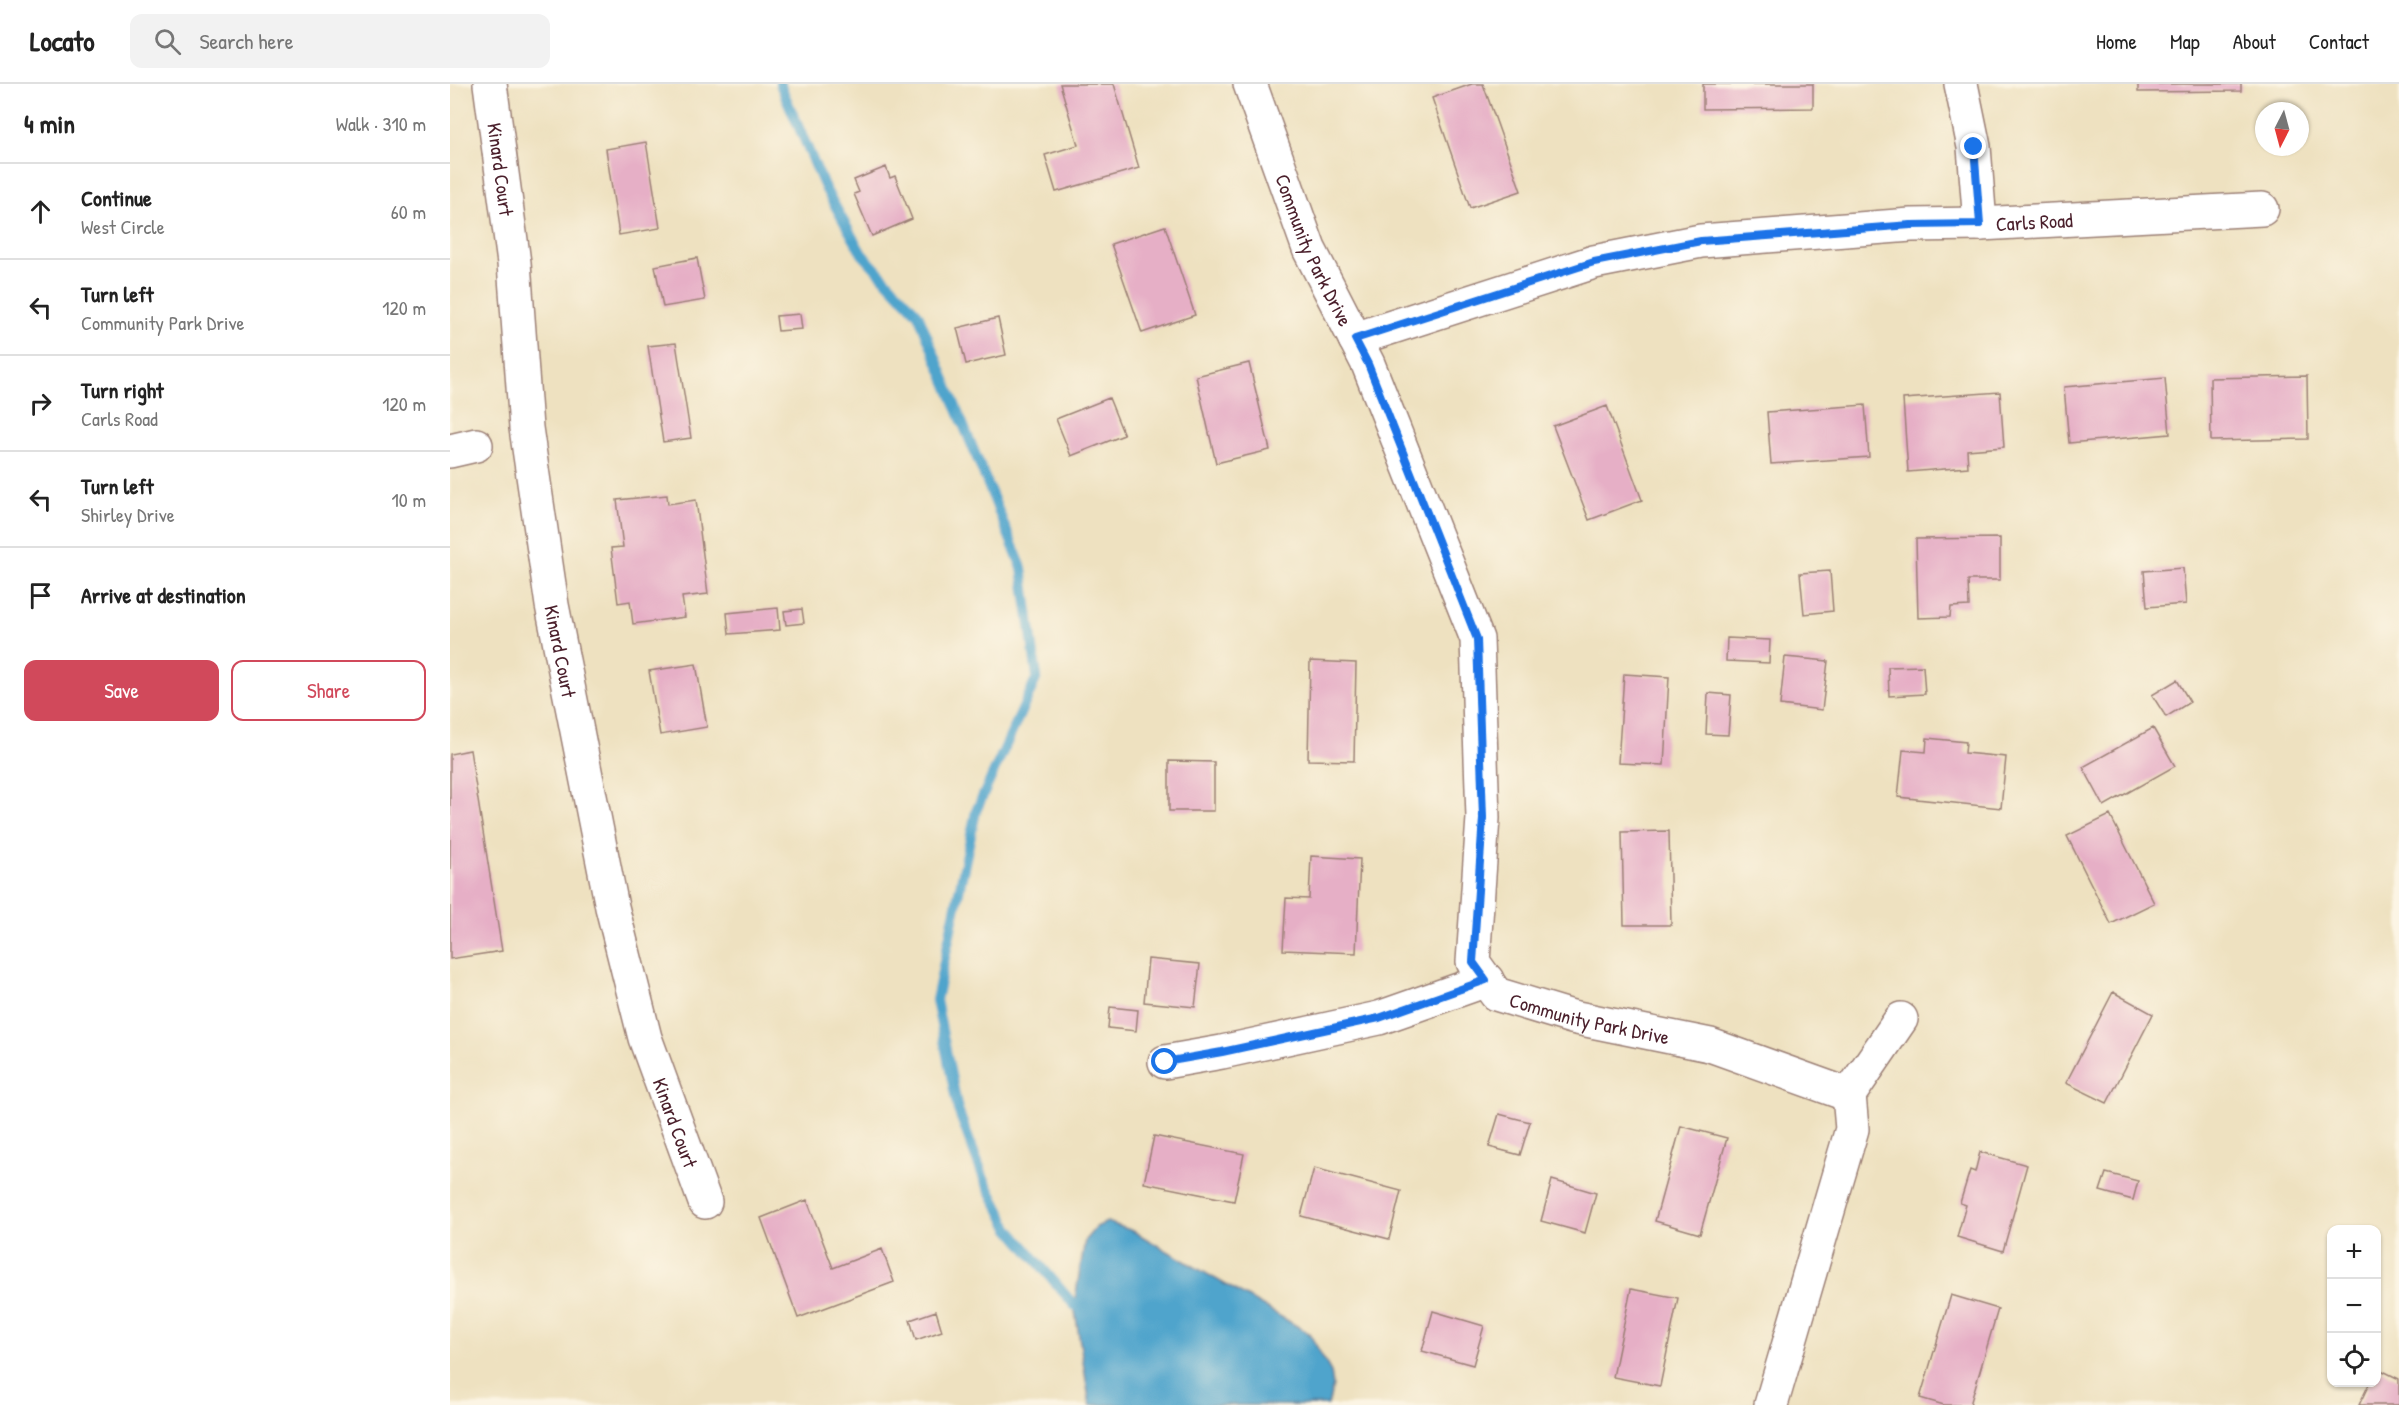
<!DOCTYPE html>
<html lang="en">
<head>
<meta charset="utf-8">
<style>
  :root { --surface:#fff; --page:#f2f2f2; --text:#222; --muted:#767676; --line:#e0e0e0; --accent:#d1495b }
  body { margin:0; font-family:"Patrick Hand",sans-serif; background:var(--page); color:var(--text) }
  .controls { position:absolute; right:18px; bottom:18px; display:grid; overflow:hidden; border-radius:12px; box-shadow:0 2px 4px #0004 }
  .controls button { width:54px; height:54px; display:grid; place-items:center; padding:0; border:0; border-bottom:2px solid var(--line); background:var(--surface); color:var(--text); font:30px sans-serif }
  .compass { position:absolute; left:1805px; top:18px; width:54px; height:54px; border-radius:50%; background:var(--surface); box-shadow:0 2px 4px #0004; rotate:186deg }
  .stop { position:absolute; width:18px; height:18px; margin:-14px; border:4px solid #1a73e8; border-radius:50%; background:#fff }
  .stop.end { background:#1a73e8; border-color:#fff; box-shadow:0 2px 6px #0008 }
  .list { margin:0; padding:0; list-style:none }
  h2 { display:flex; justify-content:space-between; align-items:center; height:78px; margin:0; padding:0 24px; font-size:26px }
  h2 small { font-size:20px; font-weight:400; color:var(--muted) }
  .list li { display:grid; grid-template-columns:39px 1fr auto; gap:18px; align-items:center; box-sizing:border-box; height:96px; padding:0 24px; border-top:2px solid var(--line) }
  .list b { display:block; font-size:22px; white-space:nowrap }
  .list p { margin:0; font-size:20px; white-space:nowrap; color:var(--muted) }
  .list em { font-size:20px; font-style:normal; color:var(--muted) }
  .actions { display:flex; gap:12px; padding:18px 24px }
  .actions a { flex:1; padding:14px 0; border:2px solid var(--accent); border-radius:12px; text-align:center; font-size:21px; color:var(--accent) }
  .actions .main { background:var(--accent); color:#fff }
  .icon { flex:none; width:33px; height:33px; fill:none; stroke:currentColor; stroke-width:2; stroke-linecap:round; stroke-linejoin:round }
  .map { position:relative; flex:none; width:1949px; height:1321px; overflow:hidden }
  header { display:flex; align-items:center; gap:36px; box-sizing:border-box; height:84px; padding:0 30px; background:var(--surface); border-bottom:2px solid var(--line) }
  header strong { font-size:28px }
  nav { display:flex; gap:33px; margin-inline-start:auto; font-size:21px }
  .search { width:420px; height:54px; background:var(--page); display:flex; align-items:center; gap:15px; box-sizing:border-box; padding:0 21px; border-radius:12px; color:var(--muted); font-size:22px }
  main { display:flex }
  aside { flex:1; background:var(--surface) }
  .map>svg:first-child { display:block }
</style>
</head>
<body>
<header>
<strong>Locato</strong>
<div class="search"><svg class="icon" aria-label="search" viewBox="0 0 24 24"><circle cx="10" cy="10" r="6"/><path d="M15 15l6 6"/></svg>Search here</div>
<nav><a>Home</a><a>Map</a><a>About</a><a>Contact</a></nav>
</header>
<main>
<aside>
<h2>4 min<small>Walk · 310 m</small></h2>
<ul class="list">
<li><svg class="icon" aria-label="ahead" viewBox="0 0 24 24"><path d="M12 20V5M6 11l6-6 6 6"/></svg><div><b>Continue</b><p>West Circle</p></div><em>60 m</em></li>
<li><svg class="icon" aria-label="left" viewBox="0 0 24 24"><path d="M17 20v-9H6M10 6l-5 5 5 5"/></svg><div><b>Turn left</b><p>Community Park Drive</p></div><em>120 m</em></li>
<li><svg class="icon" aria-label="right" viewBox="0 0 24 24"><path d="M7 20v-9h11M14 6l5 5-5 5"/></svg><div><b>Turn right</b><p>Carls Road</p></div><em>120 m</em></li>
<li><svg class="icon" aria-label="left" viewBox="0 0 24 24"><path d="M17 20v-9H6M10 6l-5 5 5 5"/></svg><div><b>Turn left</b><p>Shirley Drive</p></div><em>10 m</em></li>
<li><svg class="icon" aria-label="arrive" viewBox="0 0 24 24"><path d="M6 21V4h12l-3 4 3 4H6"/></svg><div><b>Arrive at destination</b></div></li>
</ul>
<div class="actions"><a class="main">Save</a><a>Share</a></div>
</aside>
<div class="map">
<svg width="1949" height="1321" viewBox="0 0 1949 1321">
  <rect width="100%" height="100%" fill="#fcf5e5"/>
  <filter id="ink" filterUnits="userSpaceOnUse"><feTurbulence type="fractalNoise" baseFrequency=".0167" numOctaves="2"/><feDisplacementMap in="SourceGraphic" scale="12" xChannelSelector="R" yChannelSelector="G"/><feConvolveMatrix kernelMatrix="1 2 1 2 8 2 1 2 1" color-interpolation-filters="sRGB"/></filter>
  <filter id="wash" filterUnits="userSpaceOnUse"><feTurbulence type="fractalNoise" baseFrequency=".008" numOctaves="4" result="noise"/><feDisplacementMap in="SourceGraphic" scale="24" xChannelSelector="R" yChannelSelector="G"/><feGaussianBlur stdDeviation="1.35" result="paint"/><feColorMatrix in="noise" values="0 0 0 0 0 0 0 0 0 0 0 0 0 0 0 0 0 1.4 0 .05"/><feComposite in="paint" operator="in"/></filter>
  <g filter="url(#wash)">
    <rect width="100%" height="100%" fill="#eee1c0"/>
    <path fill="#50a4cc" stroke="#4d627c" stroke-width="1.5" d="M657 1138 683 1147 859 1249 881 1288 883 1302 878 1321H640L624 1221 635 1156 646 1143Z"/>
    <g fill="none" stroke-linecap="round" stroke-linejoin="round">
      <path stroke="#50a4cc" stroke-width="10" d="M330 0 375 104 412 170 468 230 572 484 587 593 526 727 486 916 508 1026 534 1095 559 1144 624 1221 635 1226"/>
    </g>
    <g id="blocks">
      <path fill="#e6afc6" d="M610 0H664L689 84 606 108 595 71 628 61Z
        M1022 0H1033L1071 107 1020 124 982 14Z
        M1253 0H1363V24L1253 25Z
        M1688 0H1791V7L1688 8Z
        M196 58 210 144 169 151 156 65Z
        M436 83 440 94 445 92 462 135 422 152 404 110 409 108 404 96Z
        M715 142 745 231 692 249 661 160Z
        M247 174 255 216 213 223 205 182Z
        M350 230 352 245 328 247 326 232Z
        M548 234 556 271 516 280 507 244Z
        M226 259 241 354 213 358 198 262Z
        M799 279 820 366 766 379 746 292Z
        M1857 292 1858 355 1761 357 1760 294Z
        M1715 294 1720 350 1619 359 1614 303Z
        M1550 308 1554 363 1517 366 1518 383 1458 388 1453 315Z
        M659 314 674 351 621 372 606 335Z
        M1415 321 1419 373 1321 380 1317 328Z
        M1157 322 1192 416 1139 436 1103 342Z
        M217 411 218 420 246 416 258 510 232 513 235 533 183 540 180 517 168 519 161 464 173 463 167 416Z
        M1550 454V496H1518L1519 522 1501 523 1500 533 1468 534 1466 455Z
        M1733 484 1736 520 1697 523 1694 487Z
        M1380 487 1383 527 1354 530 1350 489Z
        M328 524 330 546 279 550 277 529Z
        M352 525 354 539 336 541 334 527Z
        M1277 554 1320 556 1319 579 1276 577Z
        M1335 573 1378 577 1372 626 1330 621Z
        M860 577 906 579 904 677 858 676Z
        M246 580 257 643 210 651 199 587Z
        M1473 582 1475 610 1439 612 1438 583Z
        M1174 590 1219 593 1214 681 1168 679Z
        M1727 596 1740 618 1716 633 1702 611Z
        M1258 609 1281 611 1278 651 1256 650Z
        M1703 644 1725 682 1654 722 1633 683Z
        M1477 654 1516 658 1515 669 1556 673 1551 724 1448 713 1453 666 1476 668Z
        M20 666 52 867 0 875V670Z
        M719 677 764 678V727H719Z
        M1660 731 1704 819 1661 840 1617 752Z
        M1219 747 1221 841H1174L1172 748Z
        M861 772 910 775 906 869 833 866 836 814 859 815Z
        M698 875 750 880 745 923 694 918Z
        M1663 908 1703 930 1657 1019 1616 999Z
        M660 923 688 926 686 947 658 944Z
        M1049 1030 1080 1038 1070 1071 1039 1063Z
        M1231 1042 1277 1054 1250 1150 1205 1137Z
        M704 1052 794 1070 784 1117 694 1099Z
        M1530 1068 1577 1081 1553 1167 1507 1153 1516 1121 1510 1119 1520 1086 1525 1088Z
        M864 1084 951 1107 939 1155 851 1132Z
        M1656 1089 1688 1097 1683 1116 1650 1107Z
        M1102 1096 1146 1109 1135 1149 1091 1137Z
        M357 1116 383 1184 432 1165 444 1198 348 1234 311 1134Z
        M1181 1205 1228 1214 1210 1302 1163 1293Z
        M1501 1211 1548 1225 1520 1321H1494L1470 1314Z
        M486 1227 492 1247 466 1256 460 1236Z
        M983 1227 1034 1242 1023 1281 972 1267Z
        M1927 1284 1949 1295V1321H1909L1920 1298H1926Z"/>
    </g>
  </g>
  <g filter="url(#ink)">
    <use href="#blocks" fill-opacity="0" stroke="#9c8076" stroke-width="1.5"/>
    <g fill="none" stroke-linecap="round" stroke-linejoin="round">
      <defs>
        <g id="street">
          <path id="s1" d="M40 0 64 179 76 344 102 521 162 823 195 954 255 1118"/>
          <path id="s2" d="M800 0 859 165 918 280 1027 555 1033 734 1023 878 1046 910 1122 933 1260 961 1399 1011"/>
          <path d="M1511 0 1524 63 1530 140"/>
          <path id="s3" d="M905 255 1144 178 1251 157 1461 141 1530 140 1812 125"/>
          <path d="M0 367 26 361"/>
          <path d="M715 978 772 968 929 934 1037 896"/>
          <path d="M1399 1011 1451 935"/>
          <path d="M1321 1321 1402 1045 1399 1011"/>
        </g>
      </defs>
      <use href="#street" stroke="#9c8076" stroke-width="36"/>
      <use href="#street" stroke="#fff" stroke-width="33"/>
    </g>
  </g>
  <g fill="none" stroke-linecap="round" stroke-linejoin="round" filter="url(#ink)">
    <path stroke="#1a73e8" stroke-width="8" d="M715 978 772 968 929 934 1036 896 1023 878 1033 734 1027 555 918 280 905 255 1144 178 1251 157 1461 141 1530 140 1524 63"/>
  </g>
  <g text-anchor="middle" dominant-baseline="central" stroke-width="4.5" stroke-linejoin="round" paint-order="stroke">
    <g font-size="20" fill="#4a1f2b" stroke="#fcf5e5">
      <text stroke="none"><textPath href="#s1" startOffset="86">Kinard Court</textPath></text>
      <text stroke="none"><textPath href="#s3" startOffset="694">Carls Road</textPath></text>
      <text stroke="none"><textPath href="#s2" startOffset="178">Community Park Drive</textPath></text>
      <text stroke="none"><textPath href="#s1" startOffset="572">Kinard Court</textPath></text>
      <text stroke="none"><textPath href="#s2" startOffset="1060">Community Park Drive</textPath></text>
      <text stroke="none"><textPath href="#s1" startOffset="1058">Kinard Court</textPath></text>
    </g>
  </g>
</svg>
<div class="controls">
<button>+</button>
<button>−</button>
<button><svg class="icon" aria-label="locate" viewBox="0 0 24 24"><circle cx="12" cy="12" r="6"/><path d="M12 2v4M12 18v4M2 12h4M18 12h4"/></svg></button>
</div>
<svg class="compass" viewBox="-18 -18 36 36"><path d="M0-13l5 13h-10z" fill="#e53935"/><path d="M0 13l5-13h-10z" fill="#767676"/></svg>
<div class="stop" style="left:715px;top:978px"></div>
<div class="stop end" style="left:1524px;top:63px"></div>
</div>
</main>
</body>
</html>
